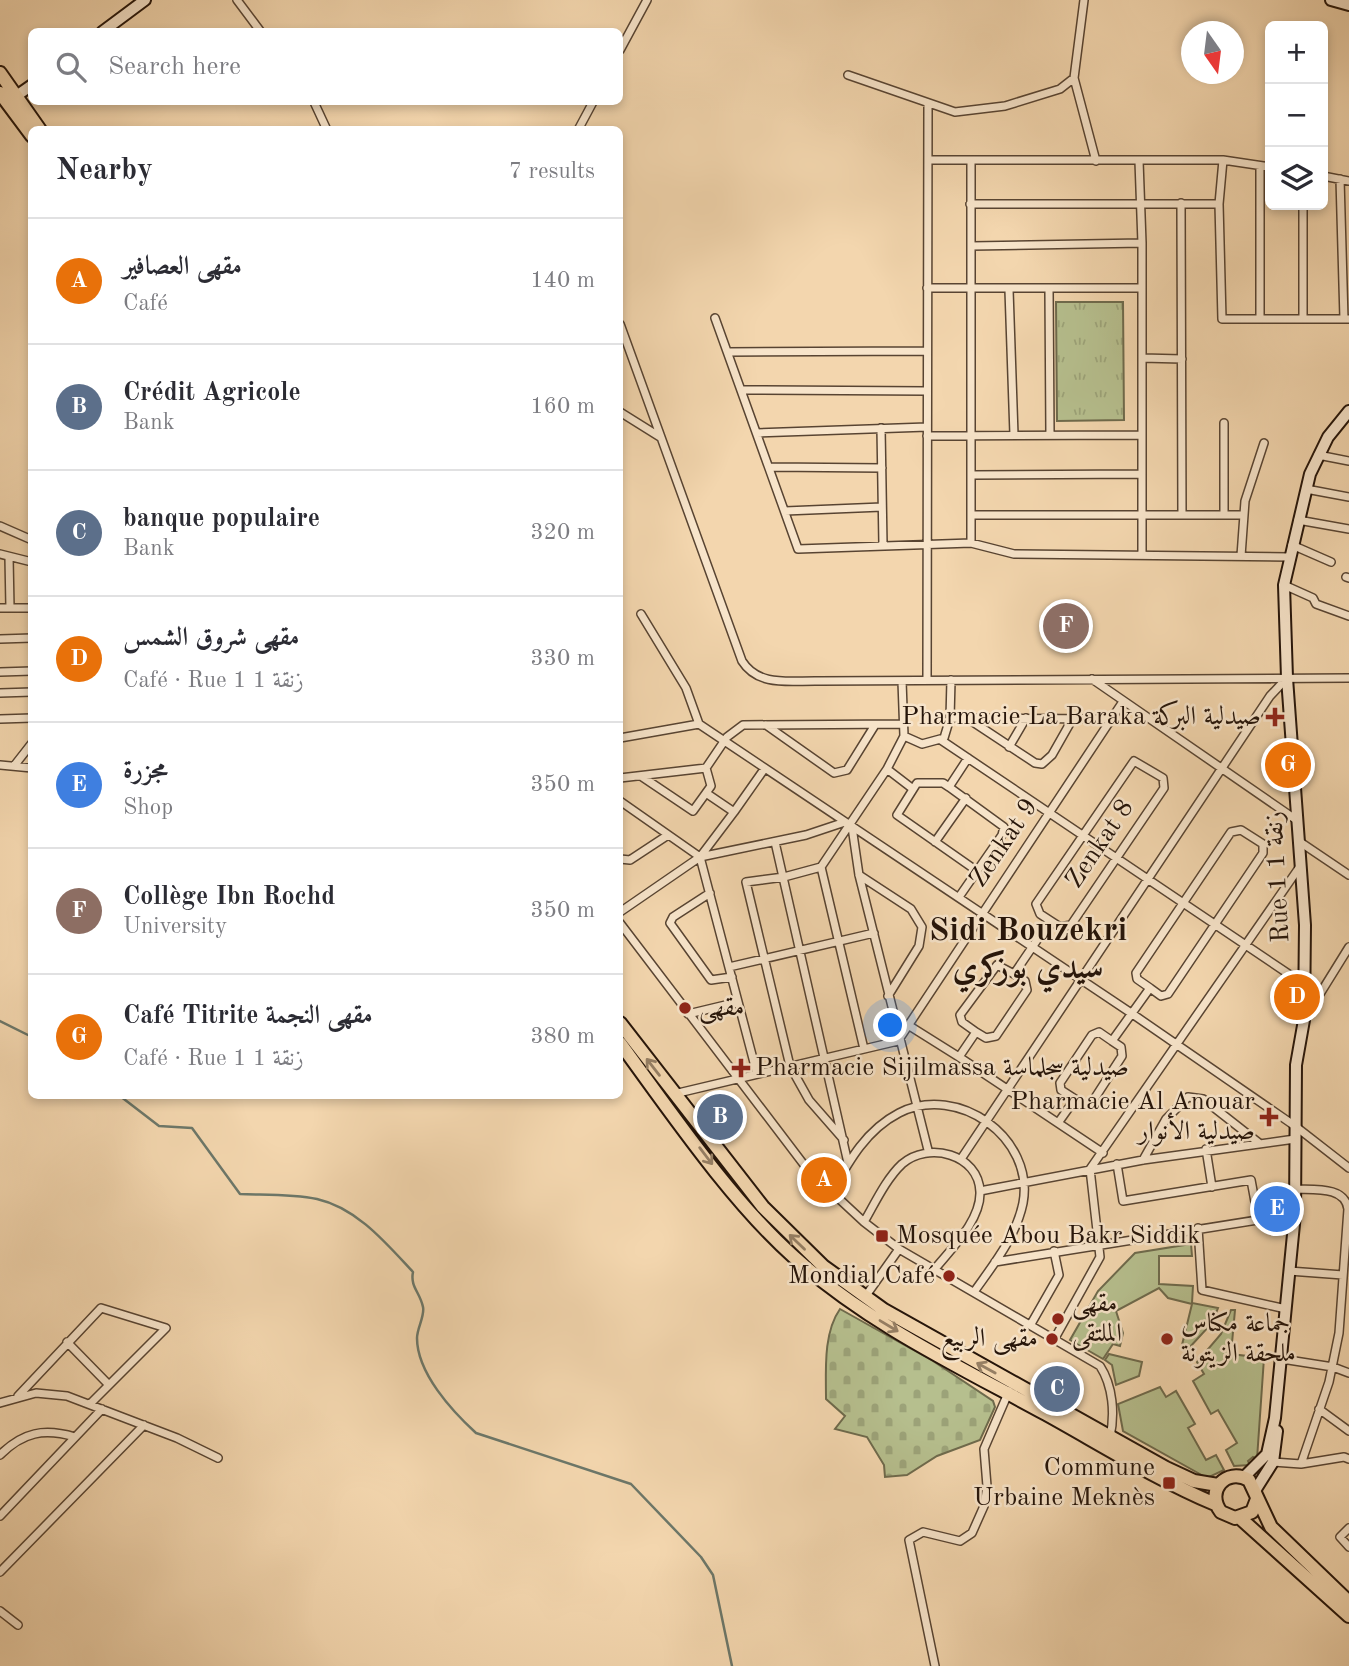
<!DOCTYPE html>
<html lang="en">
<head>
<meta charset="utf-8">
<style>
  :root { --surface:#fff; --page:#f2f2f3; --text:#2b2b33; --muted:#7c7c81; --line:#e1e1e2; --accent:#111827 }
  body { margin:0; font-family:"Old Standard TT",Amiri,serif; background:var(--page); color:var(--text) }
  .controls { position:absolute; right:21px; top:21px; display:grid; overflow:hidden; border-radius:10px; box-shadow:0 4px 10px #0003 }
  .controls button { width:63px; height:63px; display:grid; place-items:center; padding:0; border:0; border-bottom:2px solid var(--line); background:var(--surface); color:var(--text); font:35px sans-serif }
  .compass { position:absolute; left:1181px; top:21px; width:63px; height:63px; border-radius:50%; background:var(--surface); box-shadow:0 4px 10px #0003; rotate:166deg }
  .you { position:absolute; left:891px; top:1026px; width:24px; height:24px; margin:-18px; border:5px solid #fff; border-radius:50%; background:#1a73e8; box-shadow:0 0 0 10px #1a73e833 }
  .badge { display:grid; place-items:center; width:46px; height:46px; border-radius:50%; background:var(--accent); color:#fff; font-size:23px; font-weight:700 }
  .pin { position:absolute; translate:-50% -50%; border:4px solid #fff; box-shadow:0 2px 7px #0006 }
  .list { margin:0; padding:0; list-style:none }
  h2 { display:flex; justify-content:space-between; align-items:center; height:91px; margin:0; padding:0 28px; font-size:30px }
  h2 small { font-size:23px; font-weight:400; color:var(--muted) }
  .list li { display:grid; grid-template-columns:46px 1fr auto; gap:21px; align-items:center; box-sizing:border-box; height:126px; padding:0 28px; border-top:2px solid var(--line) }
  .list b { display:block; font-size:26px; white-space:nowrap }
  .list p { margin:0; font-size:23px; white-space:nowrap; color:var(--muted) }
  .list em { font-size:23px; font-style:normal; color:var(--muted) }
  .icon { flex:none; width:38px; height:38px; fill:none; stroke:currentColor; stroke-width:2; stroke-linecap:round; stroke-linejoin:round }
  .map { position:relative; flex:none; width:1349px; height:1666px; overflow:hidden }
  .search { position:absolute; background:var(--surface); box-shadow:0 4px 10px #0003; left:28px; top:28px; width:595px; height:77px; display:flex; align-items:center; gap:18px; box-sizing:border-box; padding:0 24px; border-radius:10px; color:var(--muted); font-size:26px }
  .panel { position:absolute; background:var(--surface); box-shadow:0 4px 10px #0003; left:28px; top:126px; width:595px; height:973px; border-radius:10px }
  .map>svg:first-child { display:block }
</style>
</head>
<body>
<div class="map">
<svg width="1349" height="1666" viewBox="0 0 1349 1666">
  <defs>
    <pattern id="cemetery-stones" width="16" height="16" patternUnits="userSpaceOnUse" patternTransform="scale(1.75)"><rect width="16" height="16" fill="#b6bf8e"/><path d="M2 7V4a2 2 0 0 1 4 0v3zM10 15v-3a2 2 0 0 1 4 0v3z" fill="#9ca379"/></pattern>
    <pattern id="park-tufts" width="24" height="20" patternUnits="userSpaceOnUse" patternTransform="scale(1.75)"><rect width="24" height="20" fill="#b6bf8e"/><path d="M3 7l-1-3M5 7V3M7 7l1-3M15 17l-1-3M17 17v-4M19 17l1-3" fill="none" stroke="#9ca379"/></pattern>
  </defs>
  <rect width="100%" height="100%" fill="#f3d6ae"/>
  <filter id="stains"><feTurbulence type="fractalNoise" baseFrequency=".00286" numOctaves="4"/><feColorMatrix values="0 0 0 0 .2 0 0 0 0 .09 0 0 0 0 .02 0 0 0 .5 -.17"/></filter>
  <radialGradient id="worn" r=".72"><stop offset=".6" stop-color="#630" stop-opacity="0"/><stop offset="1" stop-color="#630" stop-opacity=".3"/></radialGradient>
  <path fill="#b6bf8e" stroke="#6e6a4c" stroke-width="2" d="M1191 1244 1192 1256H1159V1284L1193 1286 1192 1303 1218 1308 1212 1323 1189 1348 1182 1345 1192 1304 1168 1298 1159 1288 1116 1311 1123 1333 1120 1346 1113 1344 1103 1359 1070 1340 1098 1291 1135 1253Z
    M1231 1310H1235L1231 1354 1264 1358 1257 1459 1253 1457 1248 1461 1250 1465 1234 1466 1226 1450 1237 1443 1218 1410 1211 1414 1193 1381 1204 1374 1197 1362 1221 1334Z
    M1109 1354 1142 1362 1139 1376 1116 1385 1112 1365 1105 1360Z
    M1160 1387 1166 1397 1176 1391 1195 1424 1188 1428 1206 1460 1216 1455 1224 1470 1207 1478 1123 1431 1118 1404Z"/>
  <path fill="url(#cemetery-stones)" stroke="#6e6a4c" stroke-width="2" d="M840 1309 933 1361 993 1401 995 1407 980 1440 937 1456 907 1475 885 1477 884 1465 867 1437 835 1429 845 1416 826 1399C826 1371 823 1333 840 1309Z"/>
  <path fill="url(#park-tufts)" stroke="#6e6a4c" stroke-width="2" d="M1056 302H1123L1124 420 1057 421Z"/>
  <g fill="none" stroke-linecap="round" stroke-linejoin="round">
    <path stroke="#6c7769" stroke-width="2.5" d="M0 1021 32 1037
      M120 1096 159 1126 192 1128 240 1194C265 1195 293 1194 317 1199 357 1208 386 1243 413 1272 410 1287 420 1292 423 1307 425 1316 417 1328 417 1338 417 1373 452 1411 476 1433L631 1484 701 1557 713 1575 732 1666"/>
    <defs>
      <path id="street" d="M237 0 261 32
        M620 50 647 0
        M848 75 955 112 1005 106 1060 89 1074 78 1084 0
        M1074 78 1096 161
        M314 102 327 130
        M578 130 593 102
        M928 160H1223L1270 167
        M1223 160 1219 204 1222 319H1349
        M971 161V543
        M1139 161 1142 243V555
        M1323 176 1349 181
        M1340 179 1344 319
        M1181 203 1182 515
        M970 204H1219
        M1303 205V319
        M972 246 1142 243
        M927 288H1142
        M1009 290 1014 435
        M1049 290 1050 435
        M715 318 798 549 971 543 1014 554 1289 557
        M1260 319V166
        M620 324 742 661C759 688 792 680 820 681L1349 678
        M728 352 927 351
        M1142 358 1182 359
        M742 390 927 391
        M620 412 660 437
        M1224 423V515
        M881 428 883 545
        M757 433 927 427
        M927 436 1142 435
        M1318 455 1349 461
        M770 467 882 468
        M972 475 1142 474
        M1306 489 1349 497
        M785 511 882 507
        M972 515H1243
        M1298 520 1349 529
        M0 526 32 540
        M1292 545 1331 562
        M0 554 32 562
        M1241 556 1245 501 1264 443
        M9 557 10 608
        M1346 577 1349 578
        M1284 585 1313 598 1316 604 1349 616
        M0 608H32
        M641 614 686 688 699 724 1131 1013 1295 1126 1349 1168
        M0 639 32 638
        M0 672 32 671
        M1092 679 1298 821
        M927 680 928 104
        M0 693 32 692
        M950 718 1113 719
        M0 719 32 718
        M970 720 1035 763 1042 764 1052 755 1073 718
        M766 725 834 773 847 770 875 725
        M904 736 922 744 944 738 950 718 951 680
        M620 738 699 724
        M941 740 1305 985
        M1009 747 1026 718
        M1134 761 1163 778 1164 788 1071 925 1060 927 1040 914 1036 904Z
        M0 765 32 768
        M14 766 32 743
        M706 768 711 786 706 793
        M887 769 913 789
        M641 776 693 811 706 793 734 812 765 768
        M620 778 706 768 727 737 743 725 901 724
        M949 787 943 783H917L897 815 977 871 1002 835 1004 827 949 787 968 758
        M620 801 700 857 806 835 845 822
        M852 827 859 875 928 1150
        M775 842 848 1163
        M935 842 966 798
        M1300 842 1349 875
        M700 857 757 1074
        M620 859 630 860 668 835
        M821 867 864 1049
        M859 875 911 909 922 927 919 946 888 996
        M710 893 673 917 670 923 711 980 732 977
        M959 897 977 871
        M620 912 700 857 734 812
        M620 923 808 1170 864 1222 899 1249 1100 1366C1113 1386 1115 1414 1110 1437
        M729 967 874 933
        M1014 974 997 965 960 1015 962 1022 976 1032 959 1057 1058 1123 1075 1099 1061 1090 1060 1083 1092 1035 1099 1032 1112 1041 1150 988 1161 996 1168 994 1263 853V844L1241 830 1231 832 1136 973 1137 979 1150 988
        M688 1014 738 1002
        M1305 1018 1349 947
        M908 1025 959 1057
        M976 1032 986 1038 996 1036 1027 990 1025 981 1014 974 1050 921
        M674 1094 898 1041 1122 703
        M1075 1099 1084 1105 1091 1104 1122 1056 1121 1047 1112 1041
        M1058 1123 1103 1153
        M844 1140 809 1100 790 1066 746 882 784 877 821 867 887 769 904 736 902 681
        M1206 1149 1212 1187
        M961 1159 1270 696 1287 678
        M1143 1160 1166 1119 1188 1097 1203 1099 1259 1143
        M1117 1164 1123 1201 1251 1180 1258 1218
        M1295 1189C1314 1190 1345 1186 1348 1209L1339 1333 1329 1382 1301 1464
        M980 1191 1143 1160 1295 1139
        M831 1193C849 1161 866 1130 899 1113 958 1083 1035 1138 1023 1203 1016 1237 993 1265 974 1292
        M864 1222C875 1203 886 1179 902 1164 928 1141 979 1154 980 1192 981 1221 950 1250 934 1270
        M1198 1228 1202 1290 1286 1309
        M995 1262 1295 1214
        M1289 1271 1343 1275
        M865 1297 899 1249
        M1031 1324 1059 1275 1054 1251
        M1055 1338 1100 1257 1090 1169 1301 865
        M67 1342 108 1384
        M1282 1359 1333 1367 1349 1373
        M18 1396 101 1308 166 1328 90 1404
        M0 1403 36 1393 67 1396 177 1438 218 1458
        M1319 1409 1349 1431
        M0 1455C23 1432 44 1428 75 1437
        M1273 1462 1301 1464 1344 1457 1349 1459
        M0 1516 102 1409
        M1349 1528 1340 1537 1349 1547
        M0 1572 144 1425
        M0 1611 18 1625
        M935 1666 909 1540 923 1532 960 1541 972 1533 984 1506 987 1486 984 1449 1009 1391"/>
      <path id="secondary" d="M1331 0 1349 5
        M102 32 145 0
        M12 99 32 85
        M1244 1477 1267 1454 1275 1418 1295 1214 1296 1065 1304 1020 1305 925 1287 678 1284 585 1310 474 1328 437 1349 411
        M1256 1489 1273 1462 1277 1431"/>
      <path id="primary" d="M0 73 40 130
        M0 93 32 136
        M620 1023 763 1207 823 1266 884 1310 1166 1468 1194 1481 1218 1485
        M620 1043C670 1111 731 1201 794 1257 867 1323 960 1367 1046 1414 1102 1445 1156 1479 1215 1504
        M1257 1499 1252 1512 1235 1518 1221 1512C1205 1491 1226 1467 1249 1480L1271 1527 1349 1602
        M1240 1518 1349 1616"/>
    </defs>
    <use href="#street" stroke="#584432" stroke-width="10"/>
    <use href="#secondary" stroke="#251409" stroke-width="14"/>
    <use href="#primary" stroke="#251409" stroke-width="16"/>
    <use href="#street" stroke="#f7e4ca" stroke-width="7"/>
    <use href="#secondary" stroke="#f7e4ca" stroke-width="10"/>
    <use href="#primary" stroke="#f3d6ae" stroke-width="12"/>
  </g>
  <defs><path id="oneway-shaft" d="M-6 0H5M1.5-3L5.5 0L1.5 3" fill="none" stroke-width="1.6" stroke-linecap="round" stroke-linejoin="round" transform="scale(1.75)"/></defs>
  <g stroke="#967f64">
    <use href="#oneway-shaft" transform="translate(653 1067) rotate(-128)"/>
    <use href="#oneway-shaft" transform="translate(706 1156) rotate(53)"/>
    <use href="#oneway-shaft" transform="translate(797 1242) rotate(-136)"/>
    <use href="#oneway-shaft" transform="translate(889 1326) rotate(31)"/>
    <use href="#oneway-shaft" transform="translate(986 1368) rotate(-151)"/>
  </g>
  <g fill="#8f2418" stroke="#f7e4ca" stroke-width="2.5">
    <path d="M1271.5 706.5h7v7h7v7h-7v7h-7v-7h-7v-7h7z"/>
    <circle cx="685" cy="1008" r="7"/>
    <path d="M737.5 1057.5h7v7h7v7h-7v7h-7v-7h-7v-7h7z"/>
    <path d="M1265.5 1106.5h7v7h7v7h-7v7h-7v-7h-7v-7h7z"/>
    <rect x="875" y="1229" width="14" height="14" rx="3.5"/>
    <circle cx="949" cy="1276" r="7"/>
    <circle cx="1058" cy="1319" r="7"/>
    <circle cx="1052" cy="1339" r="7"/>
    <circle cx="1167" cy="1339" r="7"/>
    <rect x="1162" y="1476" width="14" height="14" rx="3.5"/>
  </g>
  <g text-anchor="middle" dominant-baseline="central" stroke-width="5" stroke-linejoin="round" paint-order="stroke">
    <g font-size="26" fill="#251409" stroke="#f7e4ca" text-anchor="end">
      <text x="1261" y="717">Pharmacie La Baraka صيدلية البركة</text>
      <text x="699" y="1008" text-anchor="start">مقهى</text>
      <text x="755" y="1068" text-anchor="start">Pharmacie Sijilmassa صيدلية سجلماسة</text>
      <text x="1255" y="1102">Pharmacie Al Anouar<tspan x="1255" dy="30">صيدلية الأنوار</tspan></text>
      <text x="896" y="1236" text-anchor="start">Mosquée Abou Bakr Siddik</text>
      <text x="935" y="1276">Mondial Café</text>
      <text x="1072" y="1304" text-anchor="start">مقهى<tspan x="1072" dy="30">الملتقى</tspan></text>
      <text x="1181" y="1324" text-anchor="start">جماعة مكناس<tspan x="1181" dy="30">ملحقة الزيتونة</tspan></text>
      <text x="1038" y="1339">مقهى الربيع</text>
      <text x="1155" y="1468">Commune<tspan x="1155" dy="30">Urbaine Meknès</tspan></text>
    </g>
    <g font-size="26" fill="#251409" stroke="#f7e4ca">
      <text transform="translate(1004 843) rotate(-56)">Zenkat 9</text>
      <text transform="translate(1100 844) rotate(-56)">Zenkat 8</text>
      <text transform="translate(1278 877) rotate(-93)">Rue 1 زنقة 1</text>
    </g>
    <g font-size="33" font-weight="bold" fill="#251409" stroke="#f7e4ca">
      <text x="1028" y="931">Sidi Bouzekri<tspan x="1028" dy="38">سيدي بوزكري</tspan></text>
    </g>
  </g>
  <rect width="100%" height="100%" filter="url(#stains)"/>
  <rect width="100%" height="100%" fill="url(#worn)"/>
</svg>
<div class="controls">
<button>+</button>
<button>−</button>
<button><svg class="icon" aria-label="layers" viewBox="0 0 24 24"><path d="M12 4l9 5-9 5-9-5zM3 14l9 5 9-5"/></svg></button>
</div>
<svg class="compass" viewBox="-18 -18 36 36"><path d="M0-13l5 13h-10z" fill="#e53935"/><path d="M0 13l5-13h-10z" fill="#7c7c81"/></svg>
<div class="you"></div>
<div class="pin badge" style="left:824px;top:1180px;background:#e8710a">A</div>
<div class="pin badge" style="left:720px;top:1117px;background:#5c6f8a">B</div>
<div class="pin badge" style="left:1057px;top:1389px;background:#5c6f8a">C</div>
<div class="pin badge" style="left:1297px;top:997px;background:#e8710a">D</div>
<div class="pin badge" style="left:1277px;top:1209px;background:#3f7fe0">E</div>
<div class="pin badge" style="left:1066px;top:626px;background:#8d6e63">F</div>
<div class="pin badge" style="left:1288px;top:765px;background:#e8710a">G</div>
<div class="search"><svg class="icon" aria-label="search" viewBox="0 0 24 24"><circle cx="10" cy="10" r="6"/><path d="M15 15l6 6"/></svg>Search here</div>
<section class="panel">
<h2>Nearby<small>7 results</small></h2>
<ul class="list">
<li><span class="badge" style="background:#e8710a">A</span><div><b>مقهى العصافير</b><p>Café</p></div><em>140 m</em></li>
<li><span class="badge" style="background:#5c6f8a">B</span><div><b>Crédit Agricole</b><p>Bank</p></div><em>160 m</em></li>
<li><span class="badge" style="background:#5c6f8a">C</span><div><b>banque populaire</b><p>Bank</p></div><em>320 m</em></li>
<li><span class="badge" style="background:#e8710a">D</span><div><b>مقهى شروق الشمس</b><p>Café · Rue 1 زنقة 1</p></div><em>330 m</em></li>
<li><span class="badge" style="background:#3f7fe0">E</span><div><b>مجزرة</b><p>Shop</p></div><em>350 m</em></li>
<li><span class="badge" style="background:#8d6e63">F</span><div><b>Collège Ibn Rochd</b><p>University</p></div><em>350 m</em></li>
<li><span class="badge" style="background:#e8710a">G</span><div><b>Café Titrite مقهى النجمة</b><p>Café · Rue 1 زنقة 1</p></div><em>380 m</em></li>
</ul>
</section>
</div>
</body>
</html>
